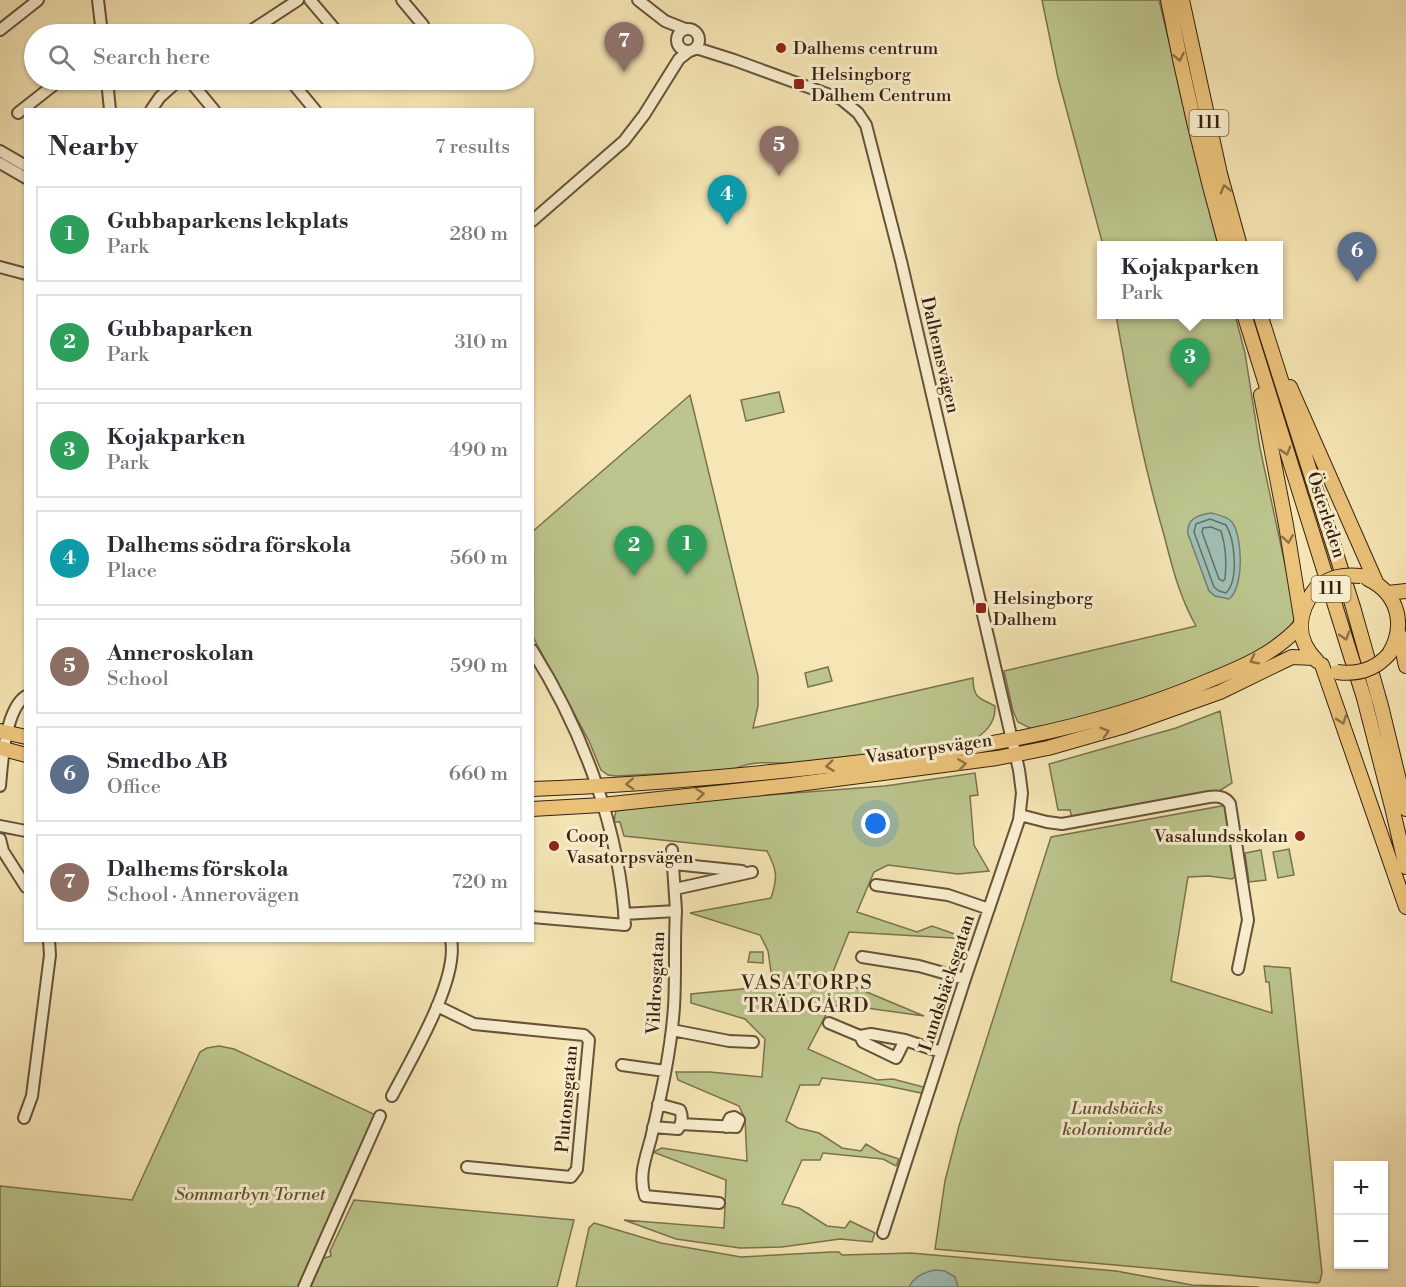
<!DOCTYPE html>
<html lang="en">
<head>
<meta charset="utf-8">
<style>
  :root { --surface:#fff; --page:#f2f2f3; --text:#2b2b33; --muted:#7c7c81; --line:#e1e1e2; --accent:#8f2418 }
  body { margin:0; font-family:"Libre Bodoni",serif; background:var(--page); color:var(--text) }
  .controls { position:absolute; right:18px; bottom:18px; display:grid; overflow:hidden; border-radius:0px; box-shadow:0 2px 4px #0004 }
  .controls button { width:54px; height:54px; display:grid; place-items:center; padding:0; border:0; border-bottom:2px solid var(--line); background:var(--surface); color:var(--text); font:30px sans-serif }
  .you { position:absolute; left:876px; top:824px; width:21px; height:21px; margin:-15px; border:4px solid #fff; border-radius:50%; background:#1a73e8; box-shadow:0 0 0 9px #1a73e833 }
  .badge { display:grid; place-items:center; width:39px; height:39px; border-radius:50%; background:var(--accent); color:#fff; font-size:20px; font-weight:700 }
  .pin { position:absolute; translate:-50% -50px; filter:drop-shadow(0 2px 3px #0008) }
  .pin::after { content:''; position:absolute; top:32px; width:21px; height:18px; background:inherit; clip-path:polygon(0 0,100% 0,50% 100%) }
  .popup { position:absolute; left:1097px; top:241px; width:186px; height:78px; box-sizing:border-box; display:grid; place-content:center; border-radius:0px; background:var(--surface); filter:drop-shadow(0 2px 4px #0005); font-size:20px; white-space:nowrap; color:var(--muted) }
  .popup b { font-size:22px; color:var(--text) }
  .popup::after { content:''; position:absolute; left:50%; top:100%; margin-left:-12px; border:12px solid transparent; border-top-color:var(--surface) }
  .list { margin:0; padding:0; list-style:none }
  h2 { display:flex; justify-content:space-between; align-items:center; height:78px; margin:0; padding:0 24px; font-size:26px }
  h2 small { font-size:20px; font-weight:400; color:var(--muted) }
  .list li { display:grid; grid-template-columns:39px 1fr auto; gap:18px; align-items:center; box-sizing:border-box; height:96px; margin:0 12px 12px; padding:0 12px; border:2px solid var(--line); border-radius:0px }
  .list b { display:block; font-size:22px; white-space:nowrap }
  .list p { margin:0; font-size:20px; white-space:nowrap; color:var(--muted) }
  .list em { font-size:20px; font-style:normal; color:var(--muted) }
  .icon { flex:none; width:33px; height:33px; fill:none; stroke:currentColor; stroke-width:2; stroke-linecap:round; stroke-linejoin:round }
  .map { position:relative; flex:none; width:1406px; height:1287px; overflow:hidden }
  .search { position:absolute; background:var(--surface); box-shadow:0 2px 4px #0004; left:24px; top:24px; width:510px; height:66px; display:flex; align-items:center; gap:15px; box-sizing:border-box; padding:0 21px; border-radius:33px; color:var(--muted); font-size:22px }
  .panel { position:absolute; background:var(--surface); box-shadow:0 2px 4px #0004; left:24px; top:108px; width:510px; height:834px; border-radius:0px }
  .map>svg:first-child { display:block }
</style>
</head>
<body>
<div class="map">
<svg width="1406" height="1287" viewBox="0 0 1406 1287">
  <rect width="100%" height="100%" fill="#f6e6b5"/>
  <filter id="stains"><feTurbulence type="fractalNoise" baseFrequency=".00333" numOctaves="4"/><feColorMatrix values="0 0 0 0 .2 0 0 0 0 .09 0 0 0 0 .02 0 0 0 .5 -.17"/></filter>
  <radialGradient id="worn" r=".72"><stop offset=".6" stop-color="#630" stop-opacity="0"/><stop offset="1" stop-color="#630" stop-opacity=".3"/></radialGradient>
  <path fill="#bcc58d" stroke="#7a724e" stroke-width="1.5" d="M1042 0H1159L1218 245H1103L1058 78Z
    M1116 315H1235L1245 353 1260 448 1293 602 1294 620 1286 634 1274 646 1200 678 1127 704 1044 728 1032 729 1018 722 1013 711 1004 671 1196 626C1180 598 1172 567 1164 535 1143 463 1129 389 1116 315Z
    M779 392 784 412 746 421 741 400Z
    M690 395 758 676V706L753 728 973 678C973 699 980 698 995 706 996 724 984 734 969 743 913 749 857 757 800 763 777 765 754 758 733 770L616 776 608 775 601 770 589 741 533 637 532 532Z
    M828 667 832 681 808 687 805 673Z
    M1220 711 1232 783 1216 793 1072 819 1070 810H1058L1049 764 1176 728Z
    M975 773 978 795 970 796 974 845 989 871 958 874 888 865 874 872 857 912 917 932 932 926 969 939 849 932 831 977 924 1016 845 1005 830 1007 808 1049 877 1080 893 1079 927 1088 926 1094 878 1084 822 1078 819 1085H800L786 1121 798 1128 819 1133 842 1148 861 1151 866 1144 881 1153 899 1159 896 1166 883 1159 823 1153 820 1160H802L782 1204 799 1208 827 1226 845 1228 850 1221 875 1233 872 1242 840 1239 782 1247 740 1248 676 1239 624 1220 724 1228 726 1180 653 1152 662 1148 747 1161 745 1119 739 1106 678 1080 676 1072H710L762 1077 765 1039 745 1019 691 1003V994L773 986 768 951 760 935 690 913 771 898C778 877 777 870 767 851L624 836 620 822H614L616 810 623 806 885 786Z
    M1227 805 1237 875 1232 879 1209 876 1188 877 1171 981 1272 1013 1269 982H1266L1264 966 1290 968 1322 1273 1320 1281 1318 1283 935 1249 945 1181 959 1126 1051 837Z
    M1289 849 1294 875 1278 878 1273 852Z
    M1261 850 1266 880 1249 882 1245 853Z
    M750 952H763V963L748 962Z
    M219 1046 234 1049 378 1116 298 1287H0V1186L132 1200 200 1052 207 1048Z
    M354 1200 574 1220 557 1287H308L321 1259 331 1256 330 1251Z
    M594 1223 661 1243 741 1257 831 1252H839L842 1255 911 1253 1116 1271 1192 1285 1259 1287H576L589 1228Z"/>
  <path fill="#9ebeb5" stroke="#757f73" stroke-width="1.5" d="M1211 513C1218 515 1227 516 1232 522 1243 537 1244 588 1229 599L1215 596 1209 591 1188 534C1186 519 1198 515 1211 513Z
    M935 1270 945 1271 955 1277 958 1287H909C914 1277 924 1272 935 1270Z"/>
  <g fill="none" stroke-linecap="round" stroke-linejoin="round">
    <path stroke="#6a6f62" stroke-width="1.5" d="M1210 519 1226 525C1235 540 1239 580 1226 593L1219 591 1214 587 1194 532 1196 524Z
      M1211 527 1221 531C1226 547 1227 562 1225 579L1223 581 1219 579 1202 532 1203 528Z"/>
    <defs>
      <path id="minor" d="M98 0 102 34
        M310 0 339 34
        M402 0 423 25
        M638 0 665 21 685 29
        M677 40a11 11 0 1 1 22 0a11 11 0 1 1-22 0Z
        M0 30 38 0
        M246 34 298 0
        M696 48 734 60 841 99 858 113 866 125 901 261 1019 770 1022 793 1019 820 965 979 883 1233
        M107 80 110 110
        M189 80 214 110
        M290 80 315 110
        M151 110 160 97 179 80
        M18 113 60 80
        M0 151 26 166
        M0 163 26 178
        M532 221 624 141 644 115 679 59 688 52
        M0 267 26 274
        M532 650C583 731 620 830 625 925L532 917
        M0 786C2 764 5 709 26 696
        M1020 815 1047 822 1062 824 1209 797C1217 796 1225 796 1230 804L1248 920 1238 969
        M0 826 26 831
        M0 839 3 851 26 887
        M672 850 676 911
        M674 864 742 871
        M876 885 948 895 989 909
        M675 889 752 872
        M624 914 676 911C674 943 676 975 674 1007 671 1051 661 1095 651 1138 646 1157 638 1176 645 1196L719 1203
        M862 957 919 966 965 979
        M437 1006 474 1024 584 1035 589 1040 577 1169 571 1177 467 1167
        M829 1023 860 1036 871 1034 905 1040 941 1052
        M672 1030 729 1041 753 1042
        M860 1036 863 1042 896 1058 905 1040
        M622 1065 665 1071
        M392 1096C411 1059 459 980 451 940
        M24 1118 32 1096 50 955 49 940
        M681 1124 736 1127 739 1120 734 1117 730 1118 726 1127
        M653 1127 678 1129C682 1123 683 1117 680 1110L658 1104
        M304 1287 380 1116"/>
      <path id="major" d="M1168 0C1184 83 1203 164 1226 246
        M1182 0 1220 174 1240 246
        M1244 314 1364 698 1392 807 1406 867
        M1260 314 1353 607 1381 706 1406 809
        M1290 387 1376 582
        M1261 395 1286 525 1301 617
        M1368 579C1399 594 1406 626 1389 654
        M1316 588C1297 613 1294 638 1317 661
        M1388 593 1406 591
        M1399 634 1406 666
        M1322 665 1406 907
        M0 731 26 737
        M0 748 26 755
        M532 789C637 785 741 776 845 764 968 750 1089 731 1203 683 1240 668 1273 655 1300 626
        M532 809 602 805 791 785 997 758 1048 748 1125 726 1220 692 1292 657 1314 658"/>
    </defs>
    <use href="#minor" stroke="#675238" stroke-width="14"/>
    <use href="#major" stroke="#37200f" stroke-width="16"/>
    <use href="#minor" stroke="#f9efcf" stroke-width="10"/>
    <use href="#major" stroke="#ebc37a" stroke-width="14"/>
    <defs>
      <path id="major-bridge" d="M1316 588C1330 577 1343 574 1361 576
        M1337 672C1358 675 1375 670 1389 654"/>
    </defs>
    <use href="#major-bridge" stroke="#37200f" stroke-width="16" stroke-linecap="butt"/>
    <use href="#major-bridge" stroke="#ebc37a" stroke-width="14"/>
  </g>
  <defs><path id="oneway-chevron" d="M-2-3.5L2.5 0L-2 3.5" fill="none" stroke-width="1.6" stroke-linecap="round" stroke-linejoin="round" transform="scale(1.5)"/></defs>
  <g stroke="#917244">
    <use href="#oneway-chevron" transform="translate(1179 57) rotate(79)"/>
    <use href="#oneway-chevron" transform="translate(1225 189) rotate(-106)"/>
    <use href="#oneway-chevron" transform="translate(1286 451) rotate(73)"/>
    <use href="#oneway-chevron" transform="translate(1288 539) rotate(81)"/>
    <use href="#oneway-chevron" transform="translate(1345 636) rotate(73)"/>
    <use href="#oneway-chevron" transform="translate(1254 660) rotate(153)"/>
    <use href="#oneway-chevron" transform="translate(1342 720) rotate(71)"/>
    <use href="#oneway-chevron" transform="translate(1105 732) rotate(-16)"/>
    <use href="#oneway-chevron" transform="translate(962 764) rotate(-8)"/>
    <use href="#oneway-chevron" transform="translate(830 766) rotate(173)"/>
    <use href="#oneway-chevron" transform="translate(630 784) rotate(177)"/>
    <use href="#oneway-chevron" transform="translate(700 794) rotate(-6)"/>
  </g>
  <g fill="#8f2418" stroke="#f9efcf" stroke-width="2">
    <circle cx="781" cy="48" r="6"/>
    <rect x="793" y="78" width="12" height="12" rx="3"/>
    <rect x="975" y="602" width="12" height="12" rx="3"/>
    <circle cx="1300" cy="836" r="6"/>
    <circle cx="554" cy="846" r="6"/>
  </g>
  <g text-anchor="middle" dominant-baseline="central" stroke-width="6" stroke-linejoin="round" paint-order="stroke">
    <g fill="#f9efcf" stroke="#715e49" stroke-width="1.5">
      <rect x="1189.5" y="110" width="39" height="26" rx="4.5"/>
      <rect x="1311.5" y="576" width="39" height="26" rx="4.5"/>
    </g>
    <g font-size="16" font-weight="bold" fill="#37200f">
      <text x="1209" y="123">111</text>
      <text x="1331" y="589">111</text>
    </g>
    <g font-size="18" fill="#37200f" stroke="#f9efcf" text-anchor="start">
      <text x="793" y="48">Dalhems centrum</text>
      <text x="811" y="74">Helsingborg<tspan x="811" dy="21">Dalhem Centrum</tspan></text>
      <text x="993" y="598">Helsingborg<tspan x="993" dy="21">Dalhem</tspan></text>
      <text x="566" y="836">Coop<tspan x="566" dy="21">Vasatorpsvägen</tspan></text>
      <text x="1288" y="836" text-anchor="end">Vasalundsskolan</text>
    </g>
    <g font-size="18" fill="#37200f" stroke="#f9efcf">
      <text transform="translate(940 355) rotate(77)">Dalhemsvägen</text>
      <text transform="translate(1326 515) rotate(72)">Österleden</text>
      <text transform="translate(929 749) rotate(-8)">Vasatorpsvägen</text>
      <text transform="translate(656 983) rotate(-87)">Vildrosgatan</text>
      <text transform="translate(947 983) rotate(-72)">Lundsbäcksgatan</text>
      <text transform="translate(567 1099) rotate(-85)">Plutonsgatan</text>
    </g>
    <g font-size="18" font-style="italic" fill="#5f5235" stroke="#f9efcf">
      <text x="1117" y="1108">Lundsbäcks<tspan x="1117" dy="21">koloniområde</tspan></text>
      <text x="250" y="1194">Sommarbyn Tornet</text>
    </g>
    <g font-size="20" letter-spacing="1.5" fill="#37200f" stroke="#f9efcf">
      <text x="807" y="983">VASATORPS<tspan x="807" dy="23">TRÄDGÅRD</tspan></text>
    </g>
  </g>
  <rect width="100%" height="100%" filter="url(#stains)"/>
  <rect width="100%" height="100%" fill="url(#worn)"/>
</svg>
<div class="controls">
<button>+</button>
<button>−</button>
</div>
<div class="you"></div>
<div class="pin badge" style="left:687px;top:575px;background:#2e9e5b">1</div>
<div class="pin badge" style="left:634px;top:576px;background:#2e9e5b">2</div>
<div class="pin badge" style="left:1190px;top:388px;background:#2e9e5b">3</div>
<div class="popup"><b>Kojakparken</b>Park</div>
<div class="pin badge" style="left:727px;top:225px;background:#0f9aa8">4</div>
<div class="pin badge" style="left:779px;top:176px;background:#8d6e63">5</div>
<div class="pin badge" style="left:1357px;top:282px;background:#5c6f8a">6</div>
<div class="pin badge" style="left:624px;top:72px;background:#8d6e63">7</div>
<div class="search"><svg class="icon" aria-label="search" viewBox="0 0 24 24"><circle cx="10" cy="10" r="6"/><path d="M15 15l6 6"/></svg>Search here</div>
<section class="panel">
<h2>Nearby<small>7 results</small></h2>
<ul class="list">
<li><span class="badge" style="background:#2e9e5b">1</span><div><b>Gubbaparkens lekplats</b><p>Park</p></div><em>280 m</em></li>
<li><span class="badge" style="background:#2e9e5b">2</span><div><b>Gubbaparken</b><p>Park</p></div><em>310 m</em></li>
<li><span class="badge" style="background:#2e9e5b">3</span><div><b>Kojakparken</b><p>Park</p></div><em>490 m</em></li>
<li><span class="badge" style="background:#0f9aa8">4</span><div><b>Dalhems södra förskola</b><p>Place</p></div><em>560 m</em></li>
<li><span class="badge" style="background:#8d6e63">5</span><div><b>Anneroskolan</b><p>School</p></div><em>590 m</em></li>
<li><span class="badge" style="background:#5c6f8a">6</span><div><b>Smedbo AB</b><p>Office</p></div><em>660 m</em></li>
<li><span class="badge" style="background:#8d6e63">7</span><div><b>Dalhems förskola</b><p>School · Annerovägen</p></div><em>720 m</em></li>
</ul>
</section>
</div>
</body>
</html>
